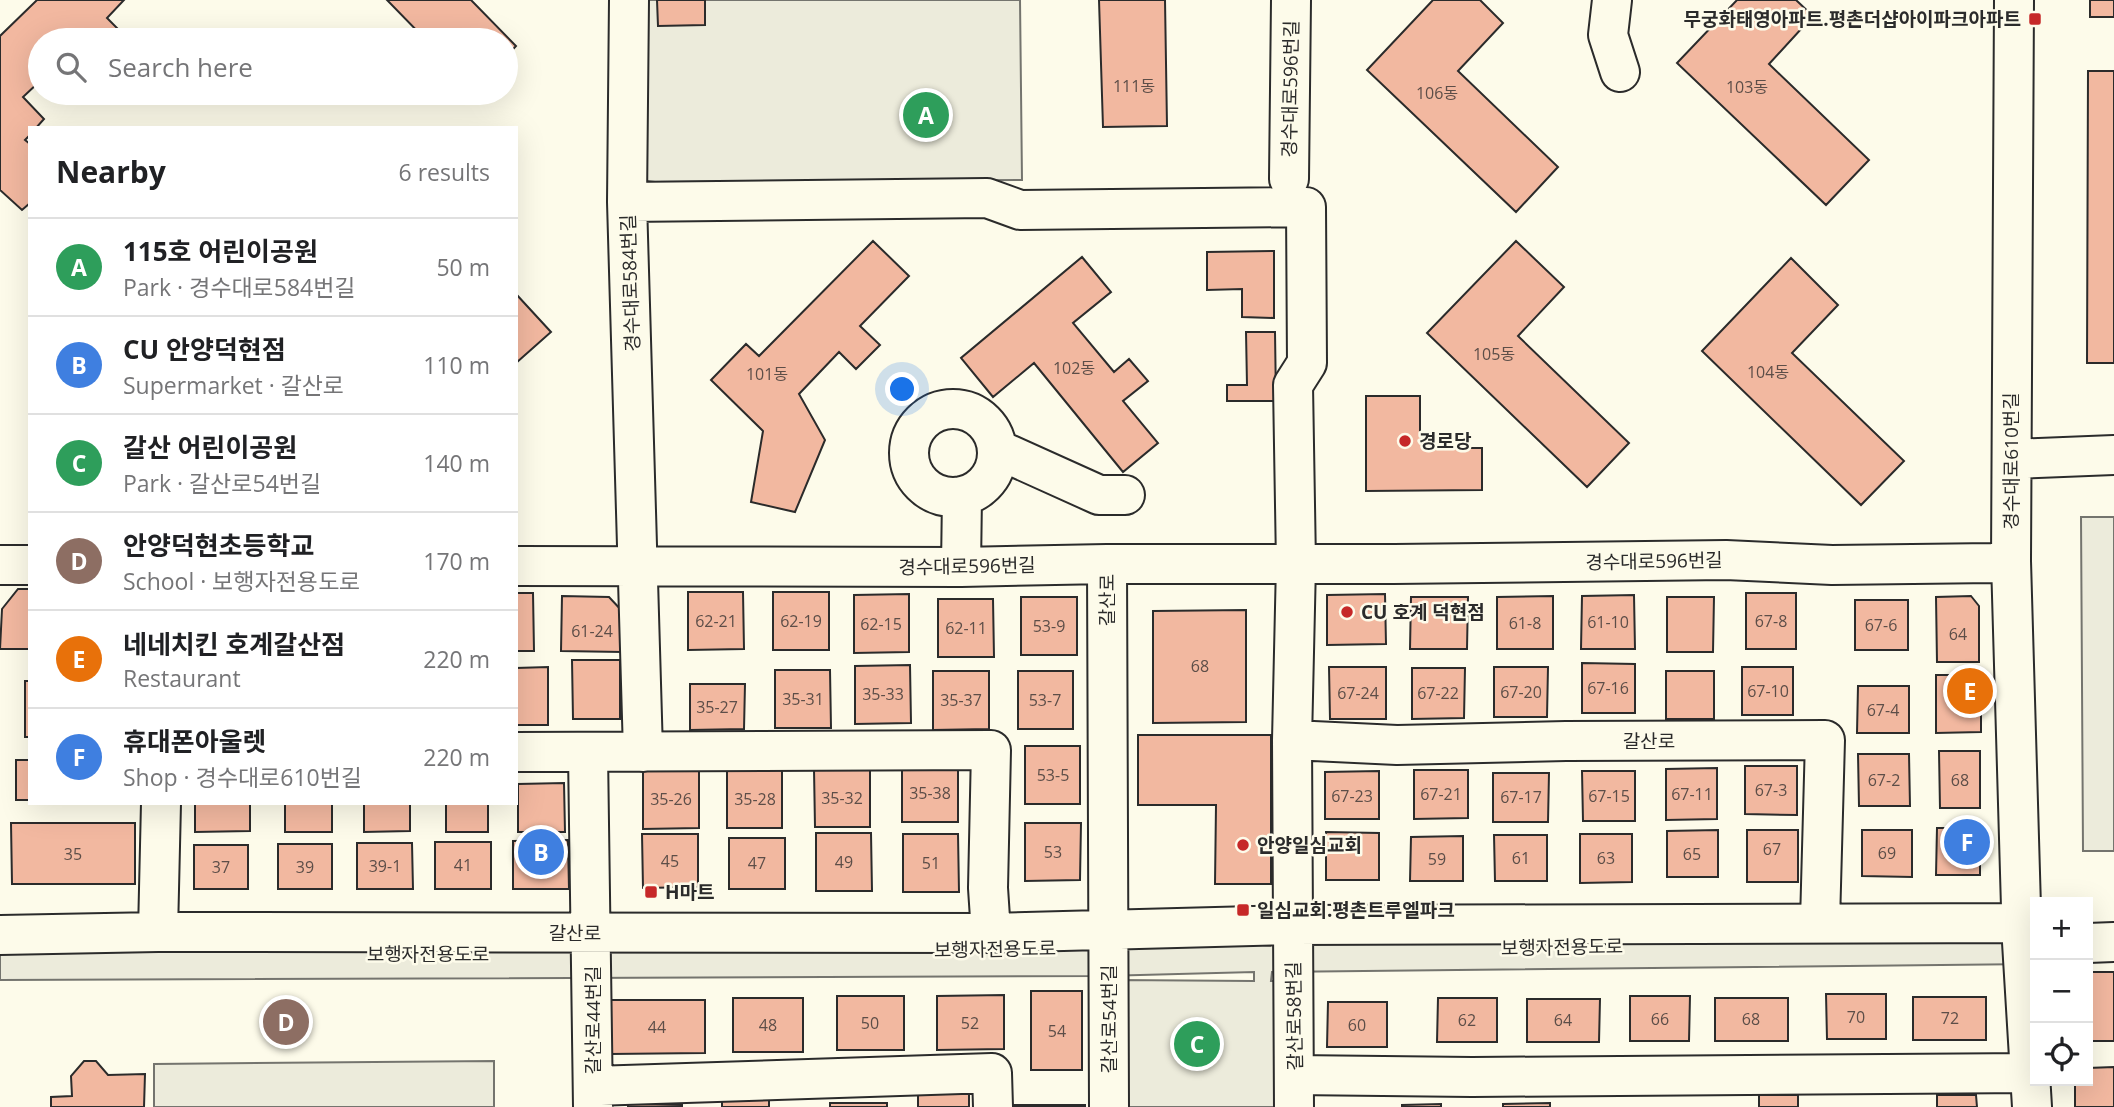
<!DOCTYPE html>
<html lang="en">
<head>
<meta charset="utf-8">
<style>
  :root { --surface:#fff; --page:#f2f2f2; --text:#202124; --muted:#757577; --line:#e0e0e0; --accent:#c62828 }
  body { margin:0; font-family:"Open Sans","Noto Sans KR",sans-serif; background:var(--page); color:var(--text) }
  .controls { position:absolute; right:21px; bottom:21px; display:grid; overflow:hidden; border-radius:0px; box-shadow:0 7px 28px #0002 }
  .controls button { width:63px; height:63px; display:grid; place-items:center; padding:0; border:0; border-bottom:2px solid var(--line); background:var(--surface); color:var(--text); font:35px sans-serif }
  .you { position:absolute; left:903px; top:390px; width:24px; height:24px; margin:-18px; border:5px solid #fff; border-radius:50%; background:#1a73e8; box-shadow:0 0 0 10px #1a73e833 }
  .badge { display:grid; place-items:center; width:46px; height:46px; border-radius:50%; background:var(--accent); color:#fff; font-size:23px; font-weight:700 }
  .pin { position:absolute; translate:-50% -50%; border:4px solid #fff; box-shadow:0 2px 7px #0006 }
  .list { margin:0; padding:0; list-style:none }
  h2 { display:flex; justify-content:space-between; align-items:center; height:91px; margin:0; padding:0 28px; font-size:30px }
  h2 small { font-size:23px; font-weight:400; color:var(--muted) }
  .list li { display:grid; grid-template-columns:46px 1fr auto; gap:21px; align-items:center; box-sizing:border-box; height:98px; padding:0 28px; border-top:2px solid var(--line) }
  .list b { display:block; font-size:26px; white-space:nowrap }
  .list p { margin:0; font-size:23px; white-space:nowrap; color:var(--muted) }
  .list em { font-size:23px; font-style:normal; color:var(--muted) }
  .icon { flex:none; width:38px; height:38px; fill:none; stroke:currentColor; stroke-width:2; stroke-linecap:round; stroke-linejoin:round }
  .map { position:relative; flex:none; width:2114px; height:1107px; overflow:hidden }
  .search { position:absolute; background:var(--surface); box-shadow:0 7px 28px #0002; left:28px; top:28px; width:490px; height:77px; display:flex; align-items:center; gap:18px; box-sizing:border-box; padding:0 24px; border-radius:38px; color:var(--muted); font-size:26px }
  .panel { position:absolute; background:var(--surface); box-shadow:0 7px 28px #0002; left:28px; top:126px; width:490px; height:679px; border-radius:0px }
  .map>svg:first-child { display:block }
</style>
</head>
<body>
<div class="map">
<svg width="2114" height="1107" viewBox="0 0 2114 1107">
  <rect width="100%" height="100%" fill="#fdfbea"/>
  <path fill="#ecebdb" stroke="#74746e" stroke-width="2" d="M629 0H1020L1022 180 655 182 628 178Z
    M2081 517H2114V851H2083Z
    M2035 930V964L1272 972 1271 981H1282V1107H1117V980L1254 981V972L1102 976 0 980V943Z
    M494 1061V1107H154V1064Z"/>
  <path fill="#f2b8a0" stroke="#2b2b2b" stroke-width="2" d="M37 0H124L107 18 120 31 113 40H40V81L23 97 44 119 36 128H30V135L25 140 30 144V203L22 210 0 190V36Z
    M387 0H471L516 46 506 57V40H426Z
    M657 0H705V25L658 26Z
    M1099 0H1165L1167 126 1103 127Z
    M1433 0H1480L1503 23 1458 71 1558 167 1516 212 1367 70Z
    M1737 0H1796L1813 16 1769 64 1869 160 1826 205 1677 63Z
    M2090 0H2114V17H2090Z
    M2088 71H2114V363H2087Z
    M873 241 909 276 860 326 880 345 856 369 839 352 799 394 825 440 795 512 751 502 763 431 711 380 746 344 759 356Z
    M1516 241 1564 287 1518 336 1629 443 1587 487 1427 333Z
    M1274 251V318L1242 317V289L1207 290V252Z
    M1082 257 1111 292 1073 323 1114 372 1129 359 1148 381 1123 401 1158 443 1123 472 1034 363 993 397 961 358Z
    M1791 258 1838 305 1792 353 1904 461 1861 505 1702 351Z
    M516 294 551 332 516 363Z
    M1246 332H1275L1276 401H1227V385H1247Z
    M1366 396H1420V434H1444L1443 448H1482V490L1366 491Z
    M18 589H30V649H0L2 609Z
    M688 592H743L744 649 688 650Z
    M773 592H829V650H773Z
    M516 593H533L534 651H516Z
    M1746 593H1796V649H1746Z
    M909 594V652L854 653V595Z
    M1385 594 1386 644 1327 645V595Z
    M1634 595 1635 649H1581L1582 596Z
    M562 596 609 597 623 612 622 652 561 651Z
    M1553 596V649H1497V597Z
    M1971 596 1979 606V662H1937L1936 597Z
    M1021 597H1077V655H1021Z
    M1411 597H1468L1467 649H1410Z
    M1667 597H1714L1713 652H1667Z
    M938 599H993L994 657H938Z
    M1855 600H1908V650H1855Z
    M1246 610V722L1153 723V611Z
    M572 660H620V719H573Z
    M1582 663 1635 664V713H1582Z
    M910 665 911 723 855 724V666Z
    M548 667V725H516V668Z
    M1329 667H1386V719H1330Z
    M1494 667H1548L1547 717H1494Z
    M1742 667H1793V715H1742Z
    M1412 668H1465L1464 718 1412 719Z
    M775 670H830L831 728H775Z
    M933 671H989V729L933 730Z
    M1018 671H1073V729H1018Z
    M1666 671H1714V719H1666Z
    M1936 675H1981V732L1936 733Z
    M25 681H30V737H25Z
    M690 684H745L744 729 690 730Z
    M1858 686H1909V733H1857Z
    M1138 735H1271V884H1215L1216 805H1138Z
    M1025 746H1080V804H1025Z
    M1939 751H1980V808H1940Z
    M1858 754H1909L1910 806H1859Z
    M16 760H30V800H16Z
    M902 764H958V822H902Z
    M1745 766H1797V815L1745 814Z
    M1717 768V819L1666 820V769Z
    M814 769H870V827H815Z
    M699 770V828L643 829V771Z
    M727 770H782V828H727Z
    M1414 770H1468V818L1414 819Z
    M1379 771V819H1325V772Z
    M1582 771H1635V821H1583Z
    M1493 773H1549L1548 822H1493Z
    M564 783 565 832H518V784Z
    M195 803H250V831L195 832Z
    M285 803H332V832H285Z
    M364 803H410V831L364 832Z
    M446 803H488V832H446Z
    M11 823H135V884H12Z
    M1025 823H1081L1080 880 1025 881Z
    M1937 828H1980V875H1936Z
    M1718 830V877H1667V831Z
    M1747 830H1798V882H1747Z
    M1862 830H1912V877L1862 876Z
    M1326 832 1379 833V880H1326Z
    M816 833H871L872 891H816Z
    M642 834H698V887L643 888Z
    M903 834H958L959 892H903Z
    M1580 834H1632V882L1580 883Z
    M1494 835H1547V881H1495Z
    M1463 836V881H1410L1411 837Z
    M729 838H785V889H729Z
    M568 840 569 889H513V841Z
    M435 842H491V889H435Z
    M357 843H412L413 889H357Z
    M278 844H332V889H278Z
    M194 845H248V889H194Z
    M2088 972H2114V1041H2088Z
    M1031 991H1082V1070H1031Z
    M1826 994H1886V1039H1827Z
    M1004 995V1049L937 1050V996Z
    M837 996H904V1050H837Z
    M1630 996H1690L1689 1041H1630Z
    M1913 997H1986V1040H1913Z
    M733 998H803V1052H733Z
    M1438 998H1497V1042H1437Z
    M1715 998H1788V1041H1715Z
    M1527 999H1600L1599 1042H1527Z
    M610 1000H705V1053L610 1054Z
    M1328 1002H1387V1047H1327Z
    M84 1061H96L108 1075 145 1074 144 1107H51V1097L72 1096 71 1076Z
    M2114 1067V1107H2075V1081H2088V1068Z
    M969 1087V1107H918V1088Z
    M722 1090H769V1107H722Z
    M1759 1095H1798V1107H1759Z
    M1937 1095H1976L1977 1107H1937Z
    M830 1103H887V1107H830Z
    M1550 1103V1107H1503V1104Z
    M628 1104 682 1105V1107H628Z
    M1441 1104V1107H1402V1105Z
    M1014 1105H1085V1107H1014Z"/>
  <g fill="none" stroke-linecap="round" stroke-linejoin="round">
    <defs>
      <path id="minor" d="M629 0 627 202 643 752
        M1612 0 1608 35 1620 72
        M2014 0 2011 561 2022 942 2032 1107
        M1289 179 1291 0
        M627 202 987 198 1020 210 1306 207 1307 363 1293 385 1296 564 1292 740 1294 1107
        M909 453a44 44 0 1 1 88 0a44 44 0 1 1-88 0Z
        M997 449 1099 495H1125
        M2012 459 2114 455
        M1107 564 1109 1107
        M0 565H30
        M516 566 961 567 1107 564H1394L1726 560 1832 565 1993 563 2011 561
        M961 567 962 496
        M1292 740 1397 745 1566 741 1825 740 1820 922
        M516 752 991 750 988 888 991 933
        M588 753 593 1107
        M158 932 161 803
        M0 935 158 932 991 933 1293 925 2035 923
        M2088 943 2114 942
        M1294 1075 1472 1077 2031 1073
        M593 1086 992 1073 993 1107"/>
    </defs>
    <use href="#minor" stroke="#2b2b2b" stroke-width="42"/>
    <use href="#minor" stroke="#fdfbea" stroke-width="38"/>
  </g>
  <g fill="#c62828" stroke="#fdfbea" stroke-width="2.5">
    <rect x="2028" y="12" width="14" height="14" rx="3.5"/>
    <circle cx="1405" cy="441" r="7"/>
    <circle cx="1347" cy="612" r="7"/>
    <circle cx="1243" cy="845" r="7"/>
    <rect x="644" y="885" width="14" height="14" rx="3.5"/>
    <rect x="1236" y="903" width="14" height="14" rx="3.5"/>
  </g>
  <g text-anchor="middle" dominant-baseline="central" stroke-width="5" stroke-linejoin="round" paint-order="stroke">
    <g font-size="16" fill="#5d4e48">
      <text x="1134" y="86">111동</text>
      <text x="1747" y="87">103동</text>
      <text x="1437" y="93">106동</text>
      <text x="1494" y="354">105동</text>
      <text x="1074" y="368">102동</text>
      <text x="1768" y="372">104동</text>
      <text x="767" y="374">101동</text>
      <text x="716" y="621">62-21</text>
      <text x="801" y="621">62-19</text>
      <text x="1771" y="621">67-8</text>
      <text x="1608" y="622">61-10</text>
      <text x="1525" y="623">61-8</text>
      <text x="881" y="624">62-15</text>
      <text x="1881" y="625">67-6</text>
      <text x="1049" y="626">53-9</text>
      <text x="966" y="628">62-11</text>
      <text x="592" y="631">61-24</text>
      <text x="1958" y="634">64</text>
      <text x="1200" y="666">68</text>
      <text x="1608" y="688">67-16</text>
      <text x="1768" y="691">67-10</text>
      <text x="1521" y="692">67-20</text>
      <text x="1358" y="693">67-24</text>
      <text x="1438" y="693">67-22</text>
      <text x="883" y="694">35-33</text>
      <text x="803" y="699">35-31</text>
      <text x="961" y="700">35-37</text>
      <text x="1045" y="700">53-7</text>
      <text x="717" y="707">35-27</text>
      <text x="1883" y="710">67-4</text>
      <text x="1053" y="775">53-5</text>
      <text x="1884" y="780">67-2</text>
      <text x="1960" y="780">68</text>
      <text x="1771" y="790">67-3</text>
      <text x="930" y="793">35-38</text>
      <text x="1441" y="794">67-21</text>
      <text x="1692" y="794">67-11</text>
      <text x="1352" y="796">67-23</text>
      <text x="1609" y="796">67-15</text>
      <text x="1521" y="797">67-17</text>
      <text x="842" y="798">35-32</text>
      <text x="671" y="799">35-26</text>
      <text x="755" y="799">35-28</text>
      <text x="1772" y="849">67</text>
      <text x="1053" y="852">53</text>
      <text x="1887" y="853">69</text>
      <text x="73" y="854">35</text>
      <text x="1692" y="854">65</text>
      <text x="1521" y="858">61</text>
      <text x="1606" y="858">63</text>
      <text x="1437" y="859">59</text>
      <text x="670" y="861">45</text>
      <text x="844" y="862">49</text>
      <text x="757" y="863">47</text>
      <text x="931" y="863">51</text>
      <text x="463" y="865">41</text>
      <text x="385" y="866">39-1</text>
      <text x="221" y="867">37</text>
      <text x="305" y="867">39</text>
      <text x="1856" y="1017">70</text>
      <text x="1950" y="1018">72</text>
      <text x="1660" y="1019">66</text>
      <text x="1751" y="1019">68</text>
      <text x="1467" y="1020">62</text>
      <text x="1563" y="1020">64</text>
      <text x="870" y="1023">50</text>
      <text x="970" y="1023">52</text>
      <text x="768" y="1025">48</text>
      <text x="1357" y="1025">60</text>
      <text x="657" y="1027">44</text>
      <text x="1057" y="1031">54</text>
    </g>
    <g font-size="19" font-weight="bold" fill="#2b2b2b" stroke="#fdfbea" text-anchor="start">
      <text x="2021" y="19" text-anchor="end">무궁화태영아파트.평촌더샵아이파크아파트</text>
      <text x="1419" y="441">경로당</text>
      <text x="1361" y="612">CU 호계 덕현점</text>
      <text x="1257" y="845">안양일심교회</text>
      <text x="665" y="892">H마트</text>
      <text x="1257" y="910">일심교회.평촌트루엘파크</text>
    </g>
    <g font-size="19" fill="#2b2b2b" stroke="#fdfbea">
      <text transform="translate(1290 89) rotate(-89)">경수대로596번길</text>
      <text transform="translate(630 283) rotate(-92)">경수대로584번길</text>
      <text transform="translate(2011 461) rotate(-90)">경수대로610번길</text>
      <text transform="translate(1654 561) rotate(-1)">경수대로596번길</text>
      <text transform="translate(967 566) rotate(-1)">경수대로596번길</text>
      <text transform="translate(1107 600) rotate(-90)">갈산로</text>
      <text x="1649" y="741">갈산로</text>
      <text x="575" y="933">갈산로</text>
      <text transform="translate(1562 947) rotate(-1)">보행자전용도로</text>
      <text transform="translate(995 949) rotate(-1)">보행자전용도로</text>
      <text x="428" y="954">보행자전용도로</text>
      <text transform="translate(1294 1016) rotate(-91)">갈산로58번길</text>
      <text transform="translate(1109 1019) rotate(-90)">갈산로54번길</text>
      <text transform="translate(593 1020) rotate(-90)">갈산로44번길</text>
    </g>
  </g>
</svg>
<div class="controls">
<button>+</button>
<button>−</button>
<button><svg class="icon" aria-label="locate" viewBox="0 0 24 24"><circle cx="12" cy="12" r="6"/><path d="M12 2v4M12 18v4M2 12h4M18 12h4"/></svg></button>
</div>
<div class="you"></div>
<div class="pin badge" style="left:926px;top:115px;background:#2e9e5b">A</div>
<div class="pin badge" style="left:541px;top:852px;background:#3f7fe0">B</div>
<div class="pin badge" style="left:1197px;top:1044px;background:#2e9e5b">C</div>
<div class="pin badge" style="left:286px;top:1022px;background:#8d6e63">D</div>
<div class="pin badge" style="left:1970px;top:691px;background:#e8710a">E</div>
<div class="pin badge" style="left:1967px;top:842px;background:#3f7fe0">F</div>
<div class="search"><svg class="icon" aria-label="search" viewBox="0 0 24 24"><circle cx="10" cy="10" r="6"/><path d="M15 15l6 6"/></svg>Search here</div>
<section class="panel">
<h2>Nearby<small>6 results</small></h2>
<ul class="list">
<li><span class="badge" style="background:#2e9e5b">A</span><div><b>115호 어린이공원</b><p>Park · 경수대로584번길</p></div><em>50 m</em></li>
<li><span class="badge" style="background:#3f7fe0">B</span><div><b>CU 안양덕현점</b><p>Supermarket · 갈산로</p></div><em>110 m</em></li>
<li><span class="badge" style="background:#2e9e5b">C</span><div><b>갈산 어린이공원</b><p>Park · 갈산로54번길</p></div><em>140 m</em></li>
<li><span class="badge" style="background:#8d6e63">D</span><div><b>안양덕현초등학교</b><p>School · 보행자전용도로</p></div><em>170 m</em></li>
<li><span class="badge" style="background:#e8710a">E</span><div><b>네네치킨 호계갈산점</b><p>Restaurant</p></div><em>220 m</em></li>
<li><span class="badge" style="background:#3f7fe0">F</span><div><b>휴대폰아울렛</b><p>Shop · 경수대로610번길</p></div><em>220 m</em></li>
</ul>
</section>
</div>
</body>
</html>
